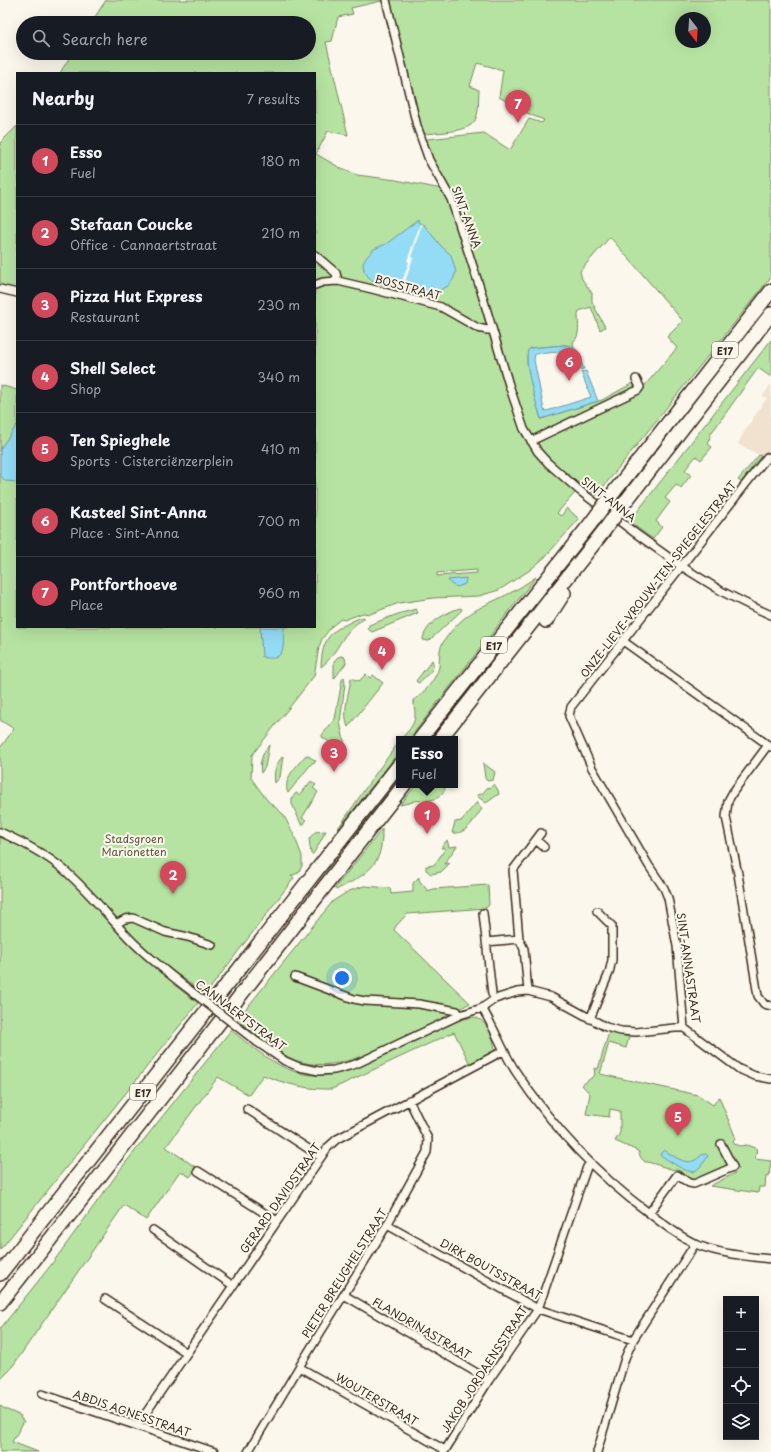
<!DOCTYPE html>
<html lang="en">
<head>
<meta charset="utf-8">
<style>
  :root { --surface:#171b24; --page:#242831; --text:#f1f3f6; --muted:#9ea1a6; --line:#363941; --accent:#d1495b }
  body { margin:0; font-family:"Playpen Sans",sans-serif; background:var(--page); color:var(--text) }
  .controls { position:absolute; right:12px; bottom:12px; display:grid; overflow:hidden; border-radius:0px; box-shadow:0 4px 16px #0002 }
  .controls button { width:36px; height:36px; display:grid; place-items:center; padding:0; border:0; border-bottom:1px solid var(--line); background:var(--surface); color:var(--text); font:20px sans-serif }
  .compass { position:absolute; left:675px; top:12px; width:36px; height:36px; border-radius:50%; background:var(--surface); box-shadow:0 4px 16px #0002; rotate:163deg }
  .you { position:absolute; left:342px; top:978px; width:14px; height:14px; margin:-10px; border:3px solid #fff; border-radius:50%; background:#1a73e8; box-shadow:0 0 0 6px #1a73e833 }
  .badge { display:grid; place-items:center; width:26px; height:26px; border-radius:50%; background:var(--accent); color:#fff; font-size:13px; font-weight:700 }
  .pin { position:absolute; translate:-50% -33px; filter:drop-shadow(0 1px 2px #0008) }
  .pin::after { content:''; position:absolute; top:21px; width:14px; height:12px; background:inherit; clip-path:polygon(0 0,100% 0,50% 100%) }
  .popup { position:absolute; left:396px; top:736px; width:62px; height:52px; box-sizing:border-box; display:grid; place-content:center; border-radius:0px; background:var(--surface); filter:drop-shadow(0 1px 3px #0005); font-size:13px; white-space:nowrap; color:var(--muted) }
  .popup b { font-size:15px; color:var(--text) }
  .popup::after { content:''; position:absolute; left:50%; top:100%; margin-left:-8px; border:8px solid transparent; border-top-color:var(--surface) }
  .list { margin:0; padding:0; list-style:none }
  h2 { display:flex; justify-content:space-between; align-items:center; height:52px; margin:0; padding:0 16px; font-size:17px }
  h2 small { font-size:13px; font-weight:400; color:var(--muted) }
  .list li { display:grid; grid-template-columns:26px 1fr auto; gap:12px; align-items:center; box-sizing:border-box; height:72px; padding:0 16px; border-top:1px solid var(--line) }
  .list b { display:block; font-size:15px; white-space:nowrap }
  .list p { margin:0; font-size:13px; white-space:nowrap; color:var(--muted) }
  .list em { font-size:13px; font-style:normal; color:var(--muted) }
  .icon { flex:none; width:22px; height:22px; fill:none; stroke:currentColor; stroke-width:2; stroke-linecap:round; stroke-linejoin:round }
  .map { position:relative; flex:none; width:771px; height:1452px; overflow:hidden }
  .search { position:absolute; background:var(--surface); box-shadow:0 4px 16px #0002; left:16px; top:16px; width:300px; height:44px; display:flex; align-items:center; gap:10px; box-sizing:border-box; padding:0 14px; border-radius:22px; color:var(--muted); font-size:15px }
  .panel { position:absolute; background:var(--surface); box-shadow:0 4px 16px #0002; left:16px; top:72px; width:300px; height:556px; border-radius:0px }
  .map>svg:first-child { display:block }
</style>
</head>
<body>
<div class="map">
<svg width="771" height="1452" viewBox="0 0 771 1452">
  <rect width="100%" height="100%" fill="#fbf7ec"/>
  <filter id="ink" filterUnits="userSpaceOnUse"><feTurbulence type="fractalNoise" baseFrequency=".025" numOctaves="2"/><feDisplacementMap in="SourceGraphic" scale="8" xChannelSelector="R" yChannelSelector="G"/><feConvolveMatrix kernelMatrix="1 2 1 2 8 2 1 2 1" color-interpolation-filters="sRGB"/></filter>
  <g filter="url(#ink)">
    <path fill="#f1e2cf" d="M771 384V455L765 453 761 456 738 444 745 430 767 398 763 396Z"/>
    <path fill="#b6e3a1" stroke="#788660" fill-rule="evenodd" d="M106 0H380L381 1 351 8 353 14 338 17 332 41 326 42 348 135 328 131 316 154 342 169 357 175 396 180 442 189 445 181 429 154 426 141 428 139 484 133 510 150 529 119 542 123 544 120 531 115 499 97 503 70 477 63 470 86 479 90C478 100 480 113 474 122 467 132 435 133 422 134L390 0H771V277L596 496 582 485 557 513 561 516 567 508 579 519 545 557 530 570 499 590 479 596 433 598 399 603 370 614 363 613 344 620 341 619 332 626 322 639 319 647 314 676 252 755 251 778 267 800 283 814 294 835 302 856V866L298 873 291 876 294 878 205 995 179 975 173 984 198 1003 0 1250V748L14 729 0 720V385L17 390V627H315V73H60L72 53H309V23H91ZM681 18H705V42H681ZM610 237 683 321 667 337 677 348 639 392 633 383 602 400 541 419 534 395 527 362V356L531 348 564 345 574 347 573 342C581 336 578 323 578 314L579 311 591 307 600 330 605 327 592 302V293L582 279 580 271ZM477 570V573L437 576V573Z
      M17 126V290L0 285V143Z
      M771 340V377L758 368 715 428 711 433 708 444 712 447 701 460 696 456 685 470 691 475 681 488 676 485 665 498 670 502 656 521 662 527 653 539 629 522Z
      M759 455 761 456 741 482 738 480Z
      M536 577 409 739H401C408 731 416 724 415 713 415 708 413 704 413 700 422 697 437 677 439 667 440 658 438 649 444 641 464 611 483 607 512 592 520 588 528 582 536 577Z
      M460 608 462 609 461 611 431 639 429 641 423 640C424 624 447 612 460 608Z
      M416 609 418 613 372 632 368 629 369 625 398 614Z
      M364 617V619C342 629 338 655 321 667 322 645 326 633 347 624 352 621 358 618 364 617Z
      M342 656 345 658 346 663 334 679V661L338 657Z
      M432 660C437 671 425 675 419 683L417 682 416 681Z
      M366 674 370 678 373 675 383 683 348 727C342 713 349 693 351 678L359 681Z
      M344 677 345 684 340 722 346 750 344 753 322 737V735L335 719 342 680Z
      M399 742V752L332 837 376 773Z
      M269 745 265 767 261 773C259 762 262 754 269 745Z
      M307 755 316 761 315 762 312 763 288 793C282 779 297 766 305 756Z
      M283 756 280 777 275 783C273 772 276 764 283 756Z
      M483 763 495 772 493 780 487 781 485 778Z
      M311 781 316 785 313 788 318 792 302 818 306 820 304 824H301L292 804V798L296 793 300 795Z
      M494 784 498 790 499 794 486 803 477 796V795L482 794 488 787 490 788Z
      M416 785H446C442 803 427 800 413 801V802L400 805Z
      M477 802 482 809C474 819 467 835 452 833L455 822 461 821Z
      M382 829C382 836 382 844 380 851 375 872 353 881 336 890L335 888Z
      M326 831 315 851 313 854H311L309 839 315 832Z
      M447 840 449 847 457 846 444 864 450 863 441 872 431 874 426 870V866L434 865 446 848H441Z
      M419 877V880L428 891 433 889 488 885 489 905 486 908 407 914 396 926 394 930 470 1003C464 1006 458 1011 452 1014 437 1022 420 1029 405 1036 370 1053 334 1074 295 1060 278 1054 252 1031 237 1020L333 901 349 891 364 886 390 888 391 894 413 892V883Z
      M473 1017C487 1019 494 1038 495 1051L470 1064 454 1032 332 1089C309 1090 285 1084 263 1075L249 1095 218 1077 166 1147 197 1168 190 1177 180 1171 146 1220 124 1205 10 1370 0 1380V1329L51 1265 123 1166 231 1030C271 1062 298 1087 352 1070L460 1020Z
      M609 1032 629 1037 626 1048 609 1043 600 1074 698 1095 713 1105 719 1097 735 1136 733 1144 740 1146 747 1145 757 1149 755 1159 771 1161 769 1176H766L765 1187H759L758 1193 710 1186 735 1173 733 1170 732 1163 695 1181 685 1177 676 1169 674 1170 648 1162H645L641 1158 638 1151 615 1141 620 1133V1111L610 1109 609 1117 586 1114 590 1094 582 1085 595 1075 594 1068 598 1069Z
      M0 1405 3 1408 21 1416 20 1418 24 1421 12 1442 38 1452H0Z"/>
    <path fill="#94dcf6" stroke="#7095a0" d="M418 220 419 223 424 225 441 246 451 255 456 272 453 280 448 286 432 295 405 288V286L402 283 398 287 371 280 364 271 363 264 366 258 374 249 386 244Z
      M564 345 571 346 576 349 584 369 581 370 571 351 535 354 534 360 544 410 547 411 591 397 581 372 586 371 598 401 541 419C536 401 524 368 528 350L531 348Z
      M17 425V482L5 481 0 475V449Z
      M466 578 465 584 457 587 451 584 448 580Z
      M260 627H284C283 645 287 663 262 657Z
      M664 1150C672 1155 686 1166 695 1160 699 1158 701 1154 706 1154L708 1156C705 1161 700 1168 695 1171 688 1175 667 1159 660 1155L661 1153Z"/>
    <path fill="#fbf7ec" d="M420 224H422L411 257 413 258 404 285 401 284 409 262 407 261Z"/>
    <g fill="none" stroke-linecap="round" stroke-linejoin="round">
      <defs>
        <path id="minor" d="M386 0 417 126 429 160 451 199 481 291 509 385 524 429 538 452 548 463 580 491 635 533 681 566 723 592 749 605 771 615
          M315 255 336 273 338 281
          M315 285 323 282 338 281 372 289 441 307 478 328 487 330 492 329
          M0 289 17 293
          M531 441 638 390 640 387 636 379
          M771 459 767 457 571 707 569 716 592 768 649 866 664 888 668 898 677 946 684 1028 739 1069 755 1076 771 1079
          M623 641 771 747
          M768 745 733 792 728 801 726 817 738 874 758 996 764 1004 771 1006
          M0 832C22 842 44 853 63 869 87 889 106 914 128 937 143 953 161 967 178 981
          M536 840 544 847
          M483 913 492 994
          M116 924 125 919 133 918 165 932 188 937 212 945
          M519 939 513 870 541 833
          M486 942 519 939 524 949 528 991
          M295 977 354 999 365 1001 419 1004 457 1011 460 1015
          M482 1008C495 1029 503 1052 516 1072 552 1126 597 1175 649 1213 663 1224 677 1235 694 1243 712 1253 750 1257 771 1259
          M590 1019 609 973 612 960V926L597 911
          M257 1042 285 1061 299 1067 319 1071 334 1070 356 1064 460 1015 482 1008 495 999 517 992 528 991 551 997 606 1027 621 1031 636 1032 675 1028H684
          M247 1109 321 1157
          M198 1171 277 1221
          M649 1213 677 1175 689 1183 694 1184 733 1167 721 1144
          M387 1225 538 1309 633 1340
          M153 1230 232 1285
          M344 1295 489 1380
          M105 1299 187 1353
          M299 1367 445 1450
          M42 1394 215 1452
          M137 1426 328 1147 337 1139 503 1051
          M248 1452 299 1367 387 1225 427 1152 428 1139 409 1100
          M444 1452 489 1380 538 1309 587 1167 591 1163
          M597 1452 625 1358 633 1340 695 1244"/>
        <path id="motorway" d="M614 492 771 291
          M626 501 771 314
          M546 621 564 593
          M420 739 591 523
          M440 739 603 532
          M0 1274 399 765
          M0 1303C136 1132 269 957 404 785"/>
      </defs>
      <use href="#minor" stroke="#3b2a1e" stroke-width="10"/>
      <use href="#motorway" stroke="#3b2a1e" stroke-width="16"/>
      <use href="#minor" stroke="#fbf7ec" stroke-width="7"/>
      <use href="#motorway" stroke="#fbf7ec" stroke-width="13"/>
      <defs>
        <path id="minor-bridge" d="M178 981 257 1042"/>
        <path id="motorway-bridge" d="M591 523 614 492
          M603 532 626 501"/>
      </defs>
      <use href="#minor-bridge" stroke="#3b2a1e" stroke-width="10" stroke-linecap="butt"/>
      <use href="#motorway-bridge" stroke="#3b2a1e" stroke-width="16" stroke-linecap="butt"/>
      <use href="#minor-bridge" stroke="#fbf7ec" stroke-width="7"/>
      <use href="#motorway-bridge" stroke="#fbf7ec" stroke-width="13"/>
    </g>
  </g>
  <g text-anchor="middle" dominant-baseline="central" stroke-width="4" stroke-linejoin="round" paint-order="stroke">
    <g fill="#fbf7ec" stroke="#75685c" stroke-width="1">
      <rect x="712" y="342" width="26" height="16" rx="3"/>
      <rect x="481" y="637" width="26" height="16" rx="3"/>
      <rect x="130" y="1084" width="26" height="16" rx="3"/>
    </g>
    <g font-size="10" font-weight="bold" fill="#3b2a1e">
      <text x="725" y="350">E17</text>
      <text x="494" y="645">E17</text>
      <text x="143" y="1092">E17</text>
    </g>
    <g font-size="11" fill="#3b2a1e" stroke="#fbf7ec">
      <text transform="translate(467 217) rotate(70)">SINT-ANNA</text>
      <text transform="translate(408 287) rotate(15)">BOSSTRAAT</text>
      <text transform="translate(609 499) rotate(38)">SINT-ANNA</text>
      <text transform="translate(658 579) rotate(-52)">ONZE-LIEVE-VROUW-TEN-SPIEGELESTRAAT</text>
      <text transform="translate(689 968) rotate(82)">SINT-ANNASTRAAT</text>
      <text transform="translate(241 1015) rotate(37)">CANNAERTSTRAAT</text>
      <text transform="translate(280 1198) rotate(-55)">GERARD DAVIDSTRAAT</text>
      <text transform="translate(491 1269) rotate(29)">DIRK BOUTSSTRAAT</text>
      <text transform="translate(344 1273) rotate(-58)">PIETER BREUGHELSTRAAT</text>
      <text transform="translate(422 1328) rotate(30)">FLANDRINASTRAAT</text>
      <text transform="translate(484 1369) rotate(-57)">JAKOB JORDAENSSTRAAT</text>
      <text transform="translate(377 1399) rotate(30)">WOUTERSTRAAT</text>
      <text transform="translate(132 1413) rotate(19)">ABDIS AGNESSTRAAT</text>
    </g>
    <g font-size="11" fill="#5a583f" stroke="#fbf7ec">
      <text x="134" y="838">Stadsgroen<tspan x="134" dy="13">Marionetten</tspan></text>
    </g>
  </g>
</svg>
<div class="controls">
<button>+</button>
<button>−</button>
<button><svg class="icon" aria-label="locate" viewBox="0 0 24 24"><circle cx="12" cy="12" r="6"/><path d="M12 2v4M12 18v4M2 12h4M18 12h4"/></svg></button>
<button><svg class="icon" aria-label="layers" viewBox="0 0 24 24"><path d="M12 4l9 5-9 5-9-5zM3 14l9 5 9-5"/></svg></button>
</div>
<svg class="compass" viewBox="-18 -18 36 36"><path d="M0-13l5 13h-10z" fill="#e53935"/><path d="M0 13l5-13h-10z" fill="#9ea1a6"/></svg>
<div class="you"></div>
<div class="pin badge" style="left:427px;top:834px">1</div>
<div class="popup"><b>Esso</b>Fuel</div>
<div class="pin badge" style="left:173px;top:894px">2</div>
<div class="pin badge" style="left:334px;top:772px">3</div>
<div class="pin badge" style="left:382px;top:670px">4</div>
<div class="pin badge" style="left:678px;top:1136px">5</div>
<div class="pin badge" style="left:569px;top:381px">6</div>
<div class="pin badge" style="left:518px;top:123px">7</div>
<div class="search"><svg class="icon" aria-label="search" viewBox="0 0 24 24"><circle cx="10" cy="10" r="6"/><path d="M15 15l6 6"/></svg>Search here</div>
<section class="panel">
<h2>Nearby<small>7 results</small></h2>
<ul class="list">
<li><span class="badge">1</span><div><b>Esso</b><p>Fuel</p></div><em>180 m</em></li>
<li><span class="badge">2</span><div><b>Stefaan Coucke</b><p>Office · Cannaertstraat</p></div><em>210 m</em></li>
<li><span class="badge">3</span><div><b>Pizza Hut Express</b><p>Restaurant</p></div><em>230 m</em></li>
<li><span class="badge">4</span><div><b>Shell Select</b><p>Shop</p></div><em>340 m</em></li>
<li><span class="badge">5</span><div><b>Ten Spieghele</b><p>Sports · Cisterciënzerplein</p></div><em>410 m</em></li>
<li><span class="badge">6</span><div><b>Kasteel Sint-Anna</b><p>Place · Sint-Anna</p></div><em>700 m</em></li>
<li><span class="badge">7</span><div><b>Pontforthoeve</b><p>Place</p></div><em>960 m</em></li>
</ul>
</section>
</div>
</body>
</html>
